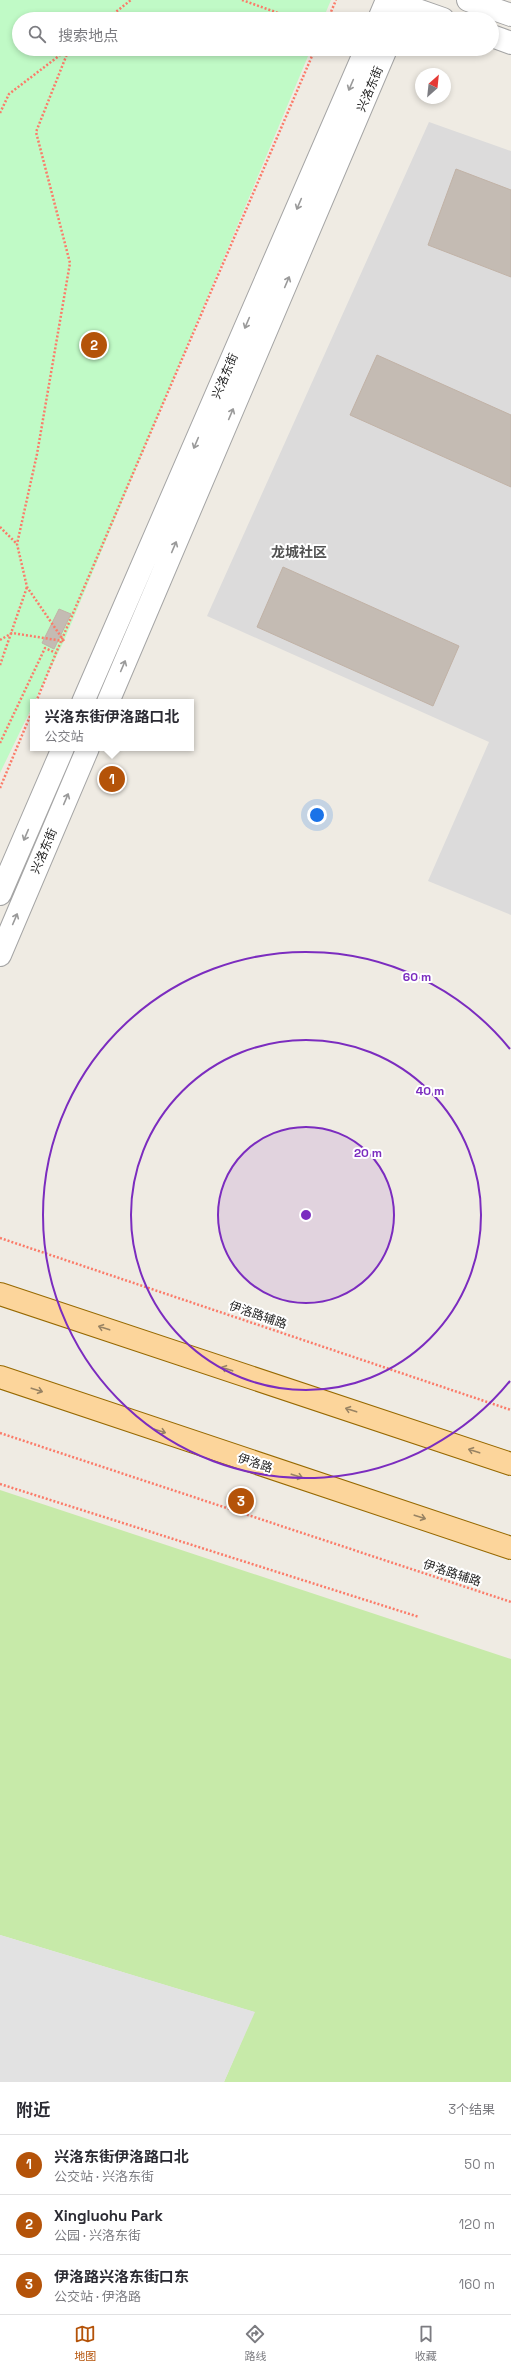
<!DOCTYPE html>
<html lang="zh">
<head>
<meta charset="utf-8">
<style>
  :root { --surface:#fff; --page:#f7f7f7; --text:#2b2b33; --muted:#7c7c81; --line:#e1e1e2; --accent:#b45309 }
  body { margin:0; font-family:"Space Grotesk","Noto Sans SC",sans-serif; background:var(--page); color:var(--text) }
  .compass { position:absolute; left:415px; top:68px; width:36px; height:36px; border-radius:50%; background:var(--surface); box-shadow:0 2px 6px #0003; rotate:27deg }
  .you { position:absolute; left:317px; top:815px; width:14px; height:14px; margin:-10px; border:3px solid #fff; border-radius:50%; background:#1a73e8; box-shadow:0 0 0 6px #1a73e833 }
  .badge { display:grid; place-items:center; width:26px; height:26px; border-radius:50%; background:var(--accent); color:#fff; font-size:13px; font-weight:700 }
  .pin { position:absolute; translate:-50% -50%; border:2px solid #fff; box-shadow:0 1px 4px #0006 }
  .popup { position:absolute; left:30px; top:699px; width:164px; height:52px; box-sizing:border-box; display:grid; place-content:center; border-radius:0px; background:var(--surface); filter:drop-shadow(0 1px 3px #0005); font-size:13px; white-space:nowrap; color:var(--muted) }
  .popup b { font-size:15px; color:var(--text) }
  .popup::after { content:''; position:absolute; left:50%; top:100%; margin-left:-8px; border:8px solid transparent; border-top-color:var(--surface) }
  .list { margin:0; padding:0; list-style:none }
  h2 { display:flex; justify-content:space-between; align-items:center; height:52px; margin:0; padding:0 16px; font-size:17px }
  h2 small { font-size:13px; font-weight:400; color:var(--muted) }
  .list li { display:grid; grid-template-columns:26px 1fr auto; gap:12px; align-items:center; box-sizing:border-box; height:60px; padding:0 16px; border-top:1px solid var(--line) }
  .list b { display:block; font-size:15px; white-space:nowrap }
  .list p { margin:0; font-size:13px; white-space:nowrap; color:var(--muted) }
  .list em { font-size:13px; font-style:normal; color:var(--muted) }
  .icon { flex:none; width:22px; height:22px; fill:none; stroke:currentColor; stroke-width:2; stroke-linecap:round; stroke-linejoin:round }
  .map { position:relative; flex:none; width:511px; height:2082px; overflow:hidden }
  .search { position:absolute; background:var(--surface); box-shadow:0 2px 6px #0003; left:12px; right:12px; top:12px; height:44px; display:flex; align-items:center; gap:10px; box-sizing:border-box; padding:0 14px; border-radius:22px; color:var(--muted); font-size:15px }
  .sheet { height:232px; background:var(--surface) }
  nav { display:flex; justify-content:space-around; align-items:center; box-sizing:border-box; height:56px; border-top:1px solid var(--line); background:var(--surface); font-size:11px; color:var(--muted) }
  nav a { display:grid; justify-items:center; gap:2px }
  nav .on { color:var(--accent) }
  .map>svg:first-child { display:block }
</style>
</head>
<body>
<div class="map">
<svg width="511" height="2082" viewBox="0 0 511 2082">
  <rect width="100%" height="100%" fill="#efebe3"/>
  <path fill="#dcdbdb" d="M429 122 511 151V915L428 881 489 742 207 616Z"/>
  <path fill="#c7eaa9" d="M0 1490 511 1659V2082H224L254 2012 0 1935Z"/>
  <path fill="#c0fac6" d="M0 0H331L323 19H19V49H311L64 641 0 773Z"/>
  <path fill="#e2e2e2" d="M0 1935 255 2012 224 2082H0Z"/>
  <path fill="#c4bbb3" stroke="#c1b2a6" d="M456 169 511 190V277L428 245Z
    M377 355 511 415V487L350 415Z
    M283 567 459 646 433 706 257 627Z
    M59 609 71 614 54 649 42 643Z"/>
  <g fill="none" stroke-linecap="round" stroke-linejoin="round">
    <defs>
      <path id="minor" d="M389 0 443 19
        M468 0 511 15
        M379 19 387 0
        M492 36 511 43
        M83 702 366 49
        M108 702 386 49
        M0 894 63 748
        M0 955 88 748"/>
      <path id="major" d="M0 1294 511 1464
        M0 1377 511 1548"/>
    </defs>
    <use href="#minor" stroke="#a5a5a5" stroke-width="24"/>
    <use href="#major" stroke="#976900" stroke-width="24"/>
    <path stroke="#fb7b69" stroke-width="2.5" stroke-dasharray="2 2" stroke-linecap="butt" d="M242 0 295 19
      M107 19 131 0
      M328 19 336 0
      M0 113 9 94 68 49
      M0 527 17 544
      M0 640 12 633 63 641
      M64 641 27 587 17 544 37 454 70 263 36 132 69 49
      M0 665 27 587
      M36 702 56 653
      M0 788 33 709
      M0 1238 511 1410
      M0 1433 511 1602
      M0 1484 419 1617"/>
    <use href="#minor" stroke="#fff" stroke-width="22"/>
    <use href="#major" stroke="#fcd59b" stroke-width="22"/>
    <path stroke="#fb7b69" stroke-width="2.5" stroke-dasharray="2 2" stroke-linecap="butt" d="M0 743 45 648 56 653 315 49"/>
  </g>
  <defs><path id="oneway-shaft" d="M-6 0H5M1.5-3L5.5 0L1.5 3" fill="none" stroke-width="1.6" stroke-linecap="round" stroke-linejoin="round"/></defs>
  <g stroke="#9a9a9a">
    <use href="#oneway-shaft" transform="translate(351 85) rotate(113)"/>
    <use href="#oneway-shaft" transform="translate(299 204) rotate(113)"/>
    <use href="#oneway-shaft" transform="translate(287 282) rotate(-67)"/>
    <use href="#oneway-shaft" transform="translate(247 323) rotate(113)"/>
    <use href="#oneway-shaft" transform="translate(231 414) rotate(-67)"/>
    <use href="#oneway-shaft" transform="translate(196 443) rotate(113)"/>
    <use href="#oneway-shaft" transform="translate(174 547) rotate(-67)"/>
    <use href="#oneway-shaft" transform="translate(123 666) rotate(-67)"/>
    <use href="#oneway-shaft" transform="translate(66 799) rotate(-67)"/>
    <use href="#oneway-shaft" transform="translate(26 835) rotate(113)"/>
    <use href="#oneway-shaft" transform="translate(15 919) rotate(-67)"/>
  </g>
  <g stroke="#988363">
    <use href="#oneway-shaft" transform="translate(104 1328) rotate(-162)"/>
    <use href="#oneway-shaft" transform="translate(227 1369) rotate(-162)"/>
    <use href="#oneway-shaft" transform="translate(37 1390) rotate(18)"/>
    <use href="#oneway-shaft" transform="translate(351 1410) rotate(-162)"/>
    <use href="#oneway-shaft" transform="translate(160 1431) rotate(18)"/>
    <use href="#oneway-shaft" transform="translate(474 1451) rotate(-162)"/>
    <use href="#oneway-shaft" transform="translate(297 1476) rotate(18)"/>
    <use href="#oneway-shaft" transform="translate(420 1517) rotate(18)"/>
  </g>
  <circle cx="306" cy="1215" r="88" fill="#7b2cbf" fill-opacity=".12"/>
  <g fill="none" stroke="#7b2cbf" stroke-width="2">
    <circle cx="306" cy="1215" r="88"/>
    <circle cx="306" cy="1215" r="175"/>
    <path d="M510 1381A263 263 0 1 1 510 1049"/>
  </g>
  <g text-anchor="middle" dominant-baseline="central" stroke-width="4" stroke-linejoin="round" paint-order="stroke">
    <g font-size="12" fill="#1e1e1e" stroke="#fff">
      <text transform="translate(370 89) rotate(-67)">兴洛东街</text>
      <text transform="translate(225 376) rotate(-67)">兴洛东街</text>
      <text transform="translate(44 851) rotate(-67)">兴洛东街</text>
      <text transform="translate(258 1315) rotate(19)">伊洛路辅路</text>
      <text transform="translate(255 1463) rotate(18)">伊洛路</text>
      <text transform="translate(452 1573) rotate(18)">伊洛路辅路</text>
    </g>
    <g font-size="14" font-weight="bold" fill="#515151" stroke="#fff">
      <text x="299" y="552">龙城社区</text>
    </g>
  </g>
  <circle cx="306" cy="1215" r="6" fill="#7b2cbf" stroke="#fff" stroke-width="2"/>
  <g font-size="12" text-anchor="middle" font-weight="bold" fill="#7b2cbf" stroke="#fff" stroke-width="4" stroke-linejoin="round" paint-order="stroke">
    <text x="417" y="981">60 m</text>
    <text x="430" y="1095">40 m</text>
    <text x="368" y="1157">20 m</text>
  </g>
</svg>
<svg class="compass" viewBox="-18 -18 36 36"><path d="M0-13l5 13h-10z" fill="#e53935"/><path d="M0 13l5-13h-10z" fill="#7c7c81"/></svg>
<div class="you"></div>
<div class="pin badge" style="left:112px;top:779px">1</div>
<div class="popup"><b>兴洛东街伊洛路口北</b>公交站</div>
<div class="pin badge" style="left:94px;top:345px">2</div>
<div class="pin badge" style="left:241px;top:1501px">3</div>
<div class="search"><svg class="icon" aria-label="search" viewBox="0 0 24 24"><circle cx="10" cy="10" r="6"/><path d="M15 15l6 6"/></svg>搜索地点</div>
</div>
<section class="sheet">
<h2>附近<small>3个结果</small></h2>
<ul class="list">
<li><span class="badge">1</span><div><b>兴洛东街伊洛路口北</b><p>公交站 · 兴洛东街</p></div><em>50 m</em></li>
<li><span class="badge">2</span><div><b>Xingluohu Park</b><p>公园 · 兴洛东街</p></div><em>120 m</em></li>
<li><span class="badge">3</span><div><b>伊洛路兴洛东街口东</b><p>公交站 · 伊洛路</p></div><em>160 m</em></li>
</ul>
</section>
<nav>
<a class="on"><svg class="icon" aria-label="map" viewBox="0 0 24 24"><path d="M3 6l6-2 6 2 6-2v14l-6 2-6-2-6 2zM9 4v14M15 6v14"/></svg>地图</a>
<a><svg class="icon" aria-label="directions" viewBox="0 0 24 24"><path d="M12 3l9 9-9 9-9-9zM9 14v-3h6M13 9l2 2-2 2"/></svg>路线</a>
<a><svg class="icon" aria-label="saved" viewBox="0 0 24 24"><path d="M7 4h10v16l-5-4-5 4z"/></svg>收藏</a>
</nav>
</body>
</html>
